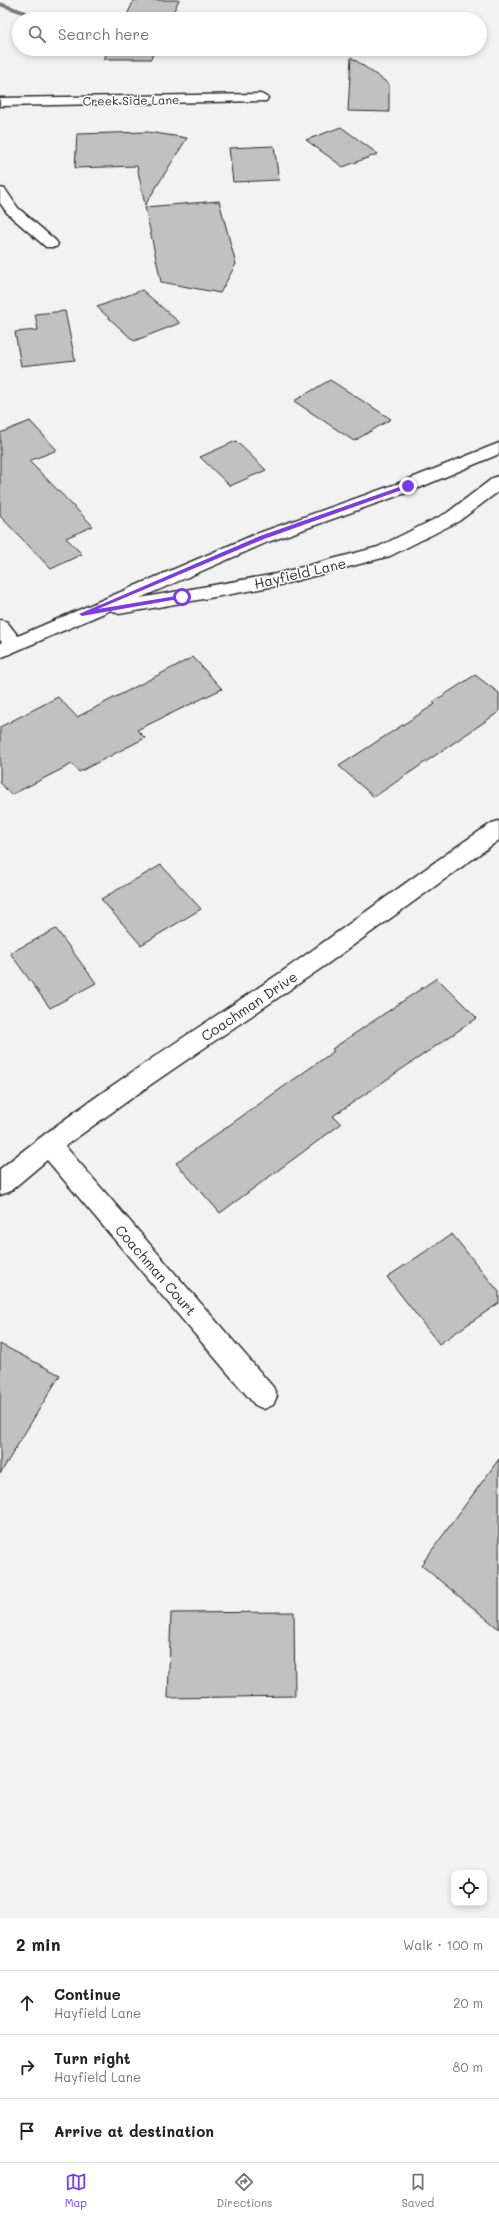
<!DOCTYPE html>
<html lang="en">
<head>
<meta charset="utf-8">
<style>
  :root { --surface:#fff; --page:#f6f6f6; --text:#222; --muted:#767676; --line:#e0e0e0; --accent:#7c3aed }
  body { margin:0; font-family:Mali,sans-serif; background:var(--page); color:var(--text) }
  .controls { position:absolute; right:12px; bottom:12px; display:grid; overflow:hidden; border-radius:8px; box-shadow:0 2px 6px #0003 }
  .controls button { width:36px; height:36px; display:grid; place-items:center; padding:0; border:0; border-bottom:1px solid var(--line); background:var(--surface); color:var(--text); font:20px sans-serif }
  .stop { position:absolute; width:12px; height:12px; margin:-9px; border:3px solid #7c3aed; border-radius:50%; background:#fff }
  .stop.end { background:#7c3aed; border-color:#fff; box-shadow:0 1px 4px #0008 }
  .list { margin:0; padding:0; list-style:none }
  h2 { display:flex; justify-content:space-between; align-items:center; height:52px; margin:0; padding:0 16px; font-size:17px }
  h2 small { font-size:13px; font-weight:400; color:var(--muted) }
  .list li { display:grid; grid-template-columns:26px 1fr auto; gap:12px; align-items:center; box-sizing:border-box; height:64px; padding:0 16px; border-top:1px solid var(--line) }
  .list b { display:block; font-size:15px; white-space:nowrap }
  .list p { margin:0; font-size:13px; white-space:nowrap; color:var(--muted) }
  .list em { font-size:13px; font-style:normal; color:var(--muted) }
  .icon { flex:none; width:22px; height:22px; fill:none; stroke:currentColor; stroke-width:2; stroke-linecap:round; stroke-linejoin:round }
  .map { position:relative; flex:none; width:499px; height:1918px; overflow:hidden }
  .search { position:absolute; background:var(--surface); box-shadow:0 2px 6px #0003; left:12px; right:12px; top:12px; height:44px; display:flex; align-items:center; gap:10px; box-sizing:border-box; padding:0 14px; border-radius:22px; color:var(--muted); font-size:15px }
  .sheet { height:244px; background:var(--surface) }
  nav { display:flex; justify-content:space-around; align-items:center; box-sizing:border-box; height:56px; border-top:1px solid var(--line); background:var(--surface); font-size:11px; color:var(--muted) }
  nav a { display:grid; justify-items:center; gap:2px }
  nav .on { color:var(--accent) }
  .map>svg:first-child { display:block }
</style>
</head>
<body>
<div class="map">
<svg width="499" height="1918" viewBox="0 0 499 1918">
  <rect width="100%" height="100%" fill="#f2f2f2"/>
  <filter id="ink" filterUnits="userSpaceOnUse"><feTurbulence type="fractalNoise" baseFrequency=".025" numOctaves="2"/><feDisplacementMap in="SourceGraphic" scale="8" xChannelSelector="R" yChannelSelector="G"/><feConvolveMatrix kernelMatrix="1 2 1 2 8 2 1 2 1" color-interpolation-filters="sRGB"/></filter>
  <g filter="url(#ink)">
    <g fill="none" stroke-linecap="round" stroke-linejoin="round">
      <path fill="#787878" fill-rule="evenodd" d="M0 2 46 18 47 19H37L0 6Z"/>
    </g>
    <path fill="#c1c1c1" stroke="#2b2b2b" d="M134 0H179L170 19H125Z
      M109 49H155L151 59H104Z
      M351 57 389 84V112L348 111Z
      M341 127 378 154 343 167 306 140Z
      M148 132 187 138 145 205 137 166 75 168 77 134Z
      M274 146 279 180 233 182 229 148Z
      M219 201 236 264 220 293 161 282 145 207Z
      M142 290 180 323 134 341 97 307Z
      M65 311 75 360 21 366 15 332 38 330 35 314Z
      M330 380 391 419 354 441 294 401Z
      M30 421 57 450 29 461 93 526 66 538 82 554 51 569 0 516V433Z
      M236 441 266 470 230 486 200 457Z
      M193 657 222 689 137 730 145 738 79 772 72 764 11 795 0 782V727L58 697 77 717Z
      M475 675 499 693V712L374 797 339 766 435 704 433 702Z
      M161 865 201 909 141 945 101 899Z
      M56 929 96 983 50 1008 10 953Z
      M437 978 477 1018 333 1116 341 1124 220 1213 176 1163 334 1051 332 1049Z
      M452 1234 499 1292V1303L439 1344 387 1277Z
      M0 1344 60 1375 0 1474Z
      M499 1459V1629L421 1565Z
      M294 1612 295 1696 168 1698 171 1613Z"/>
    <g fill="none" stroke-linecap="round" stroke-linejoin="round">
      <defs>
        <path id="minor" d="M261 94 268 98 266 101 0 106V98Z
          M0 188 5 189 18 208 56 241 58 244 56 247H46L8 214 0 203Z
          M499 443V454L414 490 268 542 140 598 276 574 378 547 447 513 493 478 499 476V491L459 521 390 556 276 586 119 614 111 610 0 658V643L2 642 0 640V620L7 622 18 636 256 534 402 482Z
          M499 821V840L323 967 150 1085 65 1146 273 1387 277 1396 273 1405 264 1409 255 1405 47 1160 9 1192 0 1195V1169C88 1098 185 1037 280 973 342 930 403 884 465 841L492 823Z"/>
      </defs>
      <use href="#minor" stroke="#2b2b2b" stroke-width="3"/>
      <use href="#minor" fill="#fff" fill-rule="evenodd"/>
    </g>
  </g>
  <path fill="#7c3aed" d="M408 484 410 487 264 539 98 609 182 595 184 598 82 616 79 614 260 536Z"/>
  <g text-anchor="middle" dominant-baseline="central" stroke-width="3" stroke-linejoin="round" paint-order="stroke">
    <g font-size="12" fill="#2b2b2b" stroke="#fff">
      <text transform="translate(131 100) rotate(-1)">Creek Side Lane</text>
    </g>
    <g font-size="14" fill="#2b2b2b" stroke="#fff">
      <text transform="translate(300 573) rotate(-13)">Hayfield Lane</text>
      <text transform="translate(249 1006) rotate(-34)">Coachman Drive</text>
      <text transform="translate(156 1270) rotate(49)">Coachman Court</text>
    </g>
  </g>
</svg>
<div class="controls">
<button><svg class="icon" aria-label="locate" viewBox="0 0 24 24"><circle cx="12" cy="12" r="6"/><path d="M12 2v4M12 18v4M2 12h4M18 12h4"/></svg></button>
</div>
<div class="stop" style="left:182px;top:597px"></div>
<div class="stop end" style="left:408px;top:486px"></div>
<div class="search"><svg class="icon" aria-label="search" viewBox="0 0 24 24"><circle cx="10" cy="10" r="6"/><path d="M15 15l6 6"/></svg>Search here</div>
</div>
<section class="sheet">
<h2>2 min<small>Walk · 100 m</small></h2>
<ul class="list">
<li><svg class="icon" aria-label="ahead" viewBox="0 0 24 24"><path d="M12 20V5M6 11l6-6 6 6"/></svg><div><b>Continue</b><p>Hayfield Lane</p></div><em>20 m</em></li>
<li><svg class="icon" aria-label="right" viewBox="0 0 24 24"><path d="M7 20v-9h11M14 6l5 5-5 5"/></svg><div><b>Turn right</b><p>Hayfield Lane</p></div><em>80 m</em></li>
<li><svg class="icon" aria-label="arrive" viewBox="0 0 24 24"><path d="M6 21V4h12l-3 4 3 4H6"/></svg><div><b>Arrive at destination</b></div></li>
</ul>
</section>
<nav>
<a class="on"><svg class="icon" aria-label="map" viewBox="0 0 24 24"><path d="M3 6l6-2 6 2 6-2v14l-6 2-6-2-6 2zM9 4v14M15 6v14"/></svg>Map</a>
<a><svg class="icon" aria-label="directions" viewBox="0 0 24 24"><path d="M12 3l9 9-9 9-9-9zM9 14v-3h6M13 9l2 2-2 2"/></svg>Directions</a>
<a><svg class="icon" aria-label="saved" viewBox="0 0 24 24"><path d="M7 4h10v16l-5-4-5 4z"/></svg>Saved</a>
</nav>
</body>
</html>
